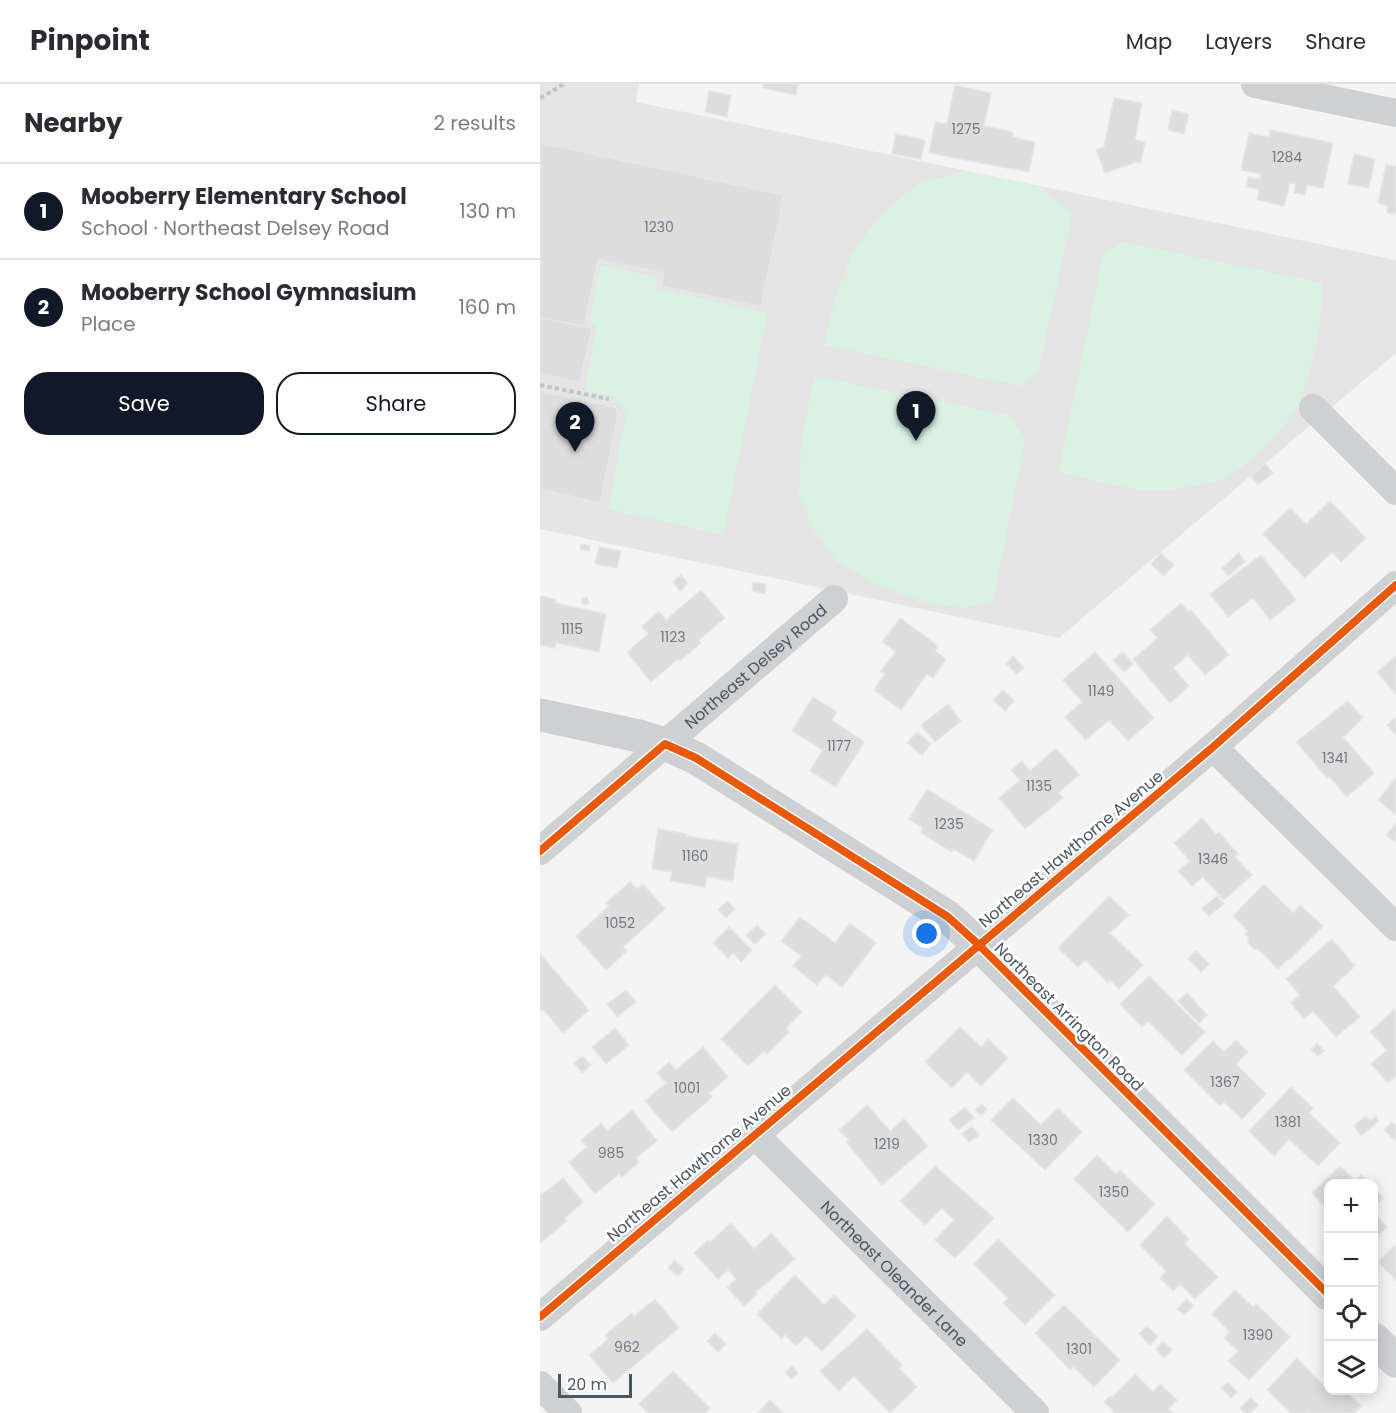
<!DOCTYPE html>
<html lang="en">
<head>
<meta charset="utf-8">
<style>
  :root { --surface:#fff; --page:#f7f7f7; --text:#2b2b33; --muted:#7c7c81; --line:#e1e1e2; --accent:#111827 }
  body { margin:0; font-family:Poppins,sans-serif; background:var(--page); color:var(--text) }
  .controls { position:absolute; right:18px; bottom:18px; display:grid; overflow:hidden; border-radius:12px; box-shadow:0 3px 15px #0003 }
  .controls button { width:54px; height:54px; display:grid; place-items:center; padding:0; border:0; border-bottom:2px solid var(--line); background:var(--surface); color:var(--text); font:30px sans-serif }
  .scale { position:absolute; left:18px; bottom:15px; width:74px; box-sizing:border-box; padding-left:6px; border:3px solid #4a5661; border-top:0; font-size:16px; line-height:21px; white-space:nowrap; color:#4a5661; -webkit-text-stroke:4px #fff; paint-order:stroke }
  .you { position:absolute; left:387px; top:850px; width:21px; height:21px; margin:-15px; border:4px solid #fff; border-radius:50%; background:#1a73e8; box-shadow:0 0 0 9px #1a73e833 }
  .badge { display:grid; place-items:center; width:39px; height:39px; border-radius:50%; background:var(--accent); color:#fff; font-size:20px; font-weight:700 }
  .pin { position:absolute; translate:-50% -50px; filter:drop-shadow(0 2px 3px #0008) }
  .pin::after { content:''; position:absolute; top:32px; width:21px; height:18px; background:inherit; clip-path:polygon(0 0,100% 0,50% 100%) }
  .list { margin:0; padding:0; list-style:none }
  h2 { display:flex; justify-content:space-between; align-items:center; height:78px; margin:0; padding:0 24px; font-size:26px }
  h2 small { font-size:20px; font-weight:400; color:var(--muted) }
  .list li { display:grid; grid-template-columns:39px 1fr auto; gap:18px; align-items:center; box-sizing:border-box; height:96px; padding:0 24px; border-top:2px solid var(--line) }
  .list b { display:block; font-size:22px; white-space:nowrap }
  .list p { margin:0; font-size:20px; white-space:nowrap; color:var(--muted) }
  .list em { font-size:20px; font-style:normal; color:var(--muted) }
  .actions { display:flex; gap:12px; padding:18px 24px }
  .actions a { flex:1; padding:14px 0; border:2px solid var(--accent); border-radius:24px; text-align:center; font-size:21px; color:var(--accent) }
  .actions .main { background:var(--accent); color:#fff }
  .icon { flex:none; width:33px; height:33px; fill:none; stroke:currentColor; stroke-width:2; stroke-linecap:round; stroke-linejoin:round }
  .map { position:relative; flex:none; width:856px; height:1329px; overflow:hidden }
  header { display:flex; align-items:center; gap:36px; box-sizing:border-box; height:84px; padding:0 30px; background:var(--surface); border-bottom:2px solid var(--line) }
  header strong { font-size:28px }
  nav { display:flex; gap:33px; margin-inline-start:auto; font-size:21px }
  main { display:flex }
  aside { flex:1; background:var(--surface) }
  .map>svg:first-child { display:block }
</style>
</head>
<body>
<header>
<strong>Pinpoint</strong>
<nav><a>Map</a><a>Layers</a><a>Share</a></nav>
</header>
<main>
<aside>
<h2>Nearby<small>2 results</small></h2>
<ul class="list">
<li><span class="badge">1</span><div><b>Mooberry Elementary School</b><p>School · Northeast Delsey Road</p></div><em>130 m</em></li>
<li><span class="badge">2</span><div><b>Mooberry School Gymnasium</b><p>Place</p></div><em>160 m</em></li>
</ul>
<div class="actions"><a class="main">Save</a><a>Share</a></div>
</aside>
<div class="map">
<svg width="856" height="1329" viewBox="0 0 856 1329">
  <rect width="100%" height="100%" fill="#f4f4f4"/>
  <path fill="#e6e5e6" d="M0 0H99L96 18 856 176V269L519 554 0 445Z"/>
  <path fill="#d9f2e3" d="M428 87 499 102 532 130 498 289 480 302 284 261 295 215 313 168 340 131 380 98Z
    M583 158 782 199C783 232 774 280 762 311 751 340 712 380 685 394 676 399 639 405 627 406 590 408 555 396 519 388L563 170Z
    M61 181 117 193 116 204 227 229C212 303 199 377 183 451L69 425 86 330 76 313 45 306 57 241 49 239Z
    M274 292 470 332 485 355 453 518 423 524 392 520 341 503 296 477 274 446 259 412 261 361Z"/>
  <path fill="#ddddde" stroke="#e5e6e7" stroke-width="1.5" d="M224 0H258L256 11 223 4Z
    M415 1 451 9 444 42 473 48 472 53 495 58 489 88 389 69 395 38 407 40Z
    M169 7 191 11 187 33 165 28Z
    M574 14 602 19 595 56 605 58 601 79 595 78 565 89 556 66 564 63Z
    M632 26 649 30 644 50 628 46Z
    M731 46 793 59 783 104 767 101 765 111 754 109 756 100 750 99 744 122 717 116 719 105 706 103 708 93 720 95 721 90 701 86 709 49 729 53Z
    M356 50 385 56 381 75 352 70Z
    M0 59 244 111 221 223 121 202 124 189 58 176 44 242 0 234Z
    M814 70 835 75 829 104 808 100Z
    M846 81 856 83V130L847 129 848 122 838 119Z
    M0 234 52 244 40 298 0 290Z
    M0 307 75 323 78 331 60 419 0 405Z
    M725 380 733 389 718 401 711 392Z
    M790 417 826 454 801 478 792 468 765 494 723 450 750 424 766 440Z
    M41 460 50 462 49 467 40 465Z
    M59 463 81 467 77 484 55 480Z
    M621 469 634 481 624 492 611 480Z
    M699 469 705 478 688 492 682 484Z
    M721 471 756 516 730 536 713 514 688 533 670 510Z
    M141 491 148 499 140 507 133 498Z
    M213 498 226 500 225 510 212 507Z
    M161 506 185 534 159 556 161 559 140 577 138 575 111 598 87 568 108 550 102 542 119 527 126 536Z
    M0 512 16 515 15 519 66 530 59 568 16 559 15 564 0 561Z
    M47 513 49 519 43 521 41 515Z
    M641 519 649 528 651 526 689 571 665 591 648 571 633 584 649 602 630 619 593 575 618 554 610 546Z
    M360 534 398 562 395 567 406 575 393 594 387 590 361 626 334 606 345 590 341 587 356 568 342 558Z
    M555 568 614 634 588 657 569 636 546 656 525 633 542 618 523 596Z
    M583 568 593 580 584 588 573 576Z
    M473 572 484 584 477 590 466 580Z
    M856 572V610L837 588Z
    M463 606 474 617 465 627 453 616Z
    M273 613 297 628 292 636 324 658 296 703 270 687 283 666 252 647Z
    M808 617 823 634 803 653 834 689 807 713 789 692 787 694 756 658Z
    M408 620 421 637 395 658 381 641Z
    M856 633V651L847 641Z
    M377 648 391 660 382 671 367 659Z
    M516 664 539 691 518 709 523 714 485 745 459 714 480 696 471 686 482 677 490 687Z
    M856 694V731L838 716Z
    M387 705 453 746 434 777 414 765 412 768 381 749 383 744 369 735Z
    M662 734 676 750 679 748 698 770 695 773 712 791 684 816 663 793 652 802 638 787 650 777 634 759Z
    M856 739V759L846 751Z
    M118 745 147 750V752L198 760 193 797 167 793 165 803 130 797 132 788 112 785Z
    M90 798 97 805 103 800 125 825 83 863 87 867 66 886 36 852 69 822 66 819Z
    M724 800 753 829 760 821 783 842 750 875 749 874 738 885 718 865H714L708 859V853L705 850 708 847 693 832Z
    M569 812 589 831 570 849 603 881 579 905 570 896 568 899 545 876 538 883 518 864Z
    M677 812 684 820 669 832 662 824Z
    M187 817 195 825 186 834 178 826Z
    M260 833 295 859 310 839 336 859 302 903 286 891 277 901 253 882 261 872 241 857Z
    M217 841 226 850 215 860 206 851Z
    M189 843 212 866 201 878 193 869 188 874 173 859Z
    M792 855 815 882 793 902 820 933 796 953 773 927 764 935 751 919 760 911 746 895Z
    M656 867 669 880 661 888 648 875Z
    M0 870 49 926 23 949 3 925 0 927Z
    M609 892 665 948 642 971 608 937 602 943 580 920Z
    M235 901 262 928 246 944 249 948 227 970 224 967 208 982 181 955Z
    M86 906 96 918 77 933 67 920Z
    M647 909 667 931 659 939 638 917Z
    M855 925 856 992 848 999 831 980 847 966 830 948Z
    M420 943 441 963 448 955 468 974 441 1002 427 988 412 1004 385 978Z
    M75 944 89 961 66 980 52 963Z
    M696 956 708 968 696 980 726 1010 702 1035 684 1018 680 1022 644 986 673 957 684 968Z
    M777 959 784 967 778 972 771 966Z
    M163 963 188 993 169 1009 172 1013 132 1048 105 1017 126 999 117 989 129 978 136 986Z
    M42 972 51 981 42 989 34 979Z
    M751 1003 773 1024 769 1029 800 1059 778 1082 749 1055 734 1072 709 1047Z
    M473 1014 501 1041 518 1024 542 1048 505 1086 451 1036Z
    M442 1020 447 1026 440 1031 435 1026Z
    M327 1021 350 1047 364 1035 388 1062 342 1101 306 1058 309 1056 299 1046Z
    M425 1023 434 1034 418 1046 409 1036Z
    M92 1026 117 1057 96 1074 99 1078 82 1093 79 1090 55 1110 29 1078 47 1063 41 1056 61 1039 67 1047Z
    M826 1032 830 1037 836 1032 839 1037 821 1052 814 1042Z
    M852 1038 856 1042V1057L844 1046Z
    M432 1042 439 1051 429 1058 422 1050Z
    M557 1071 576 1090 580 1086 615 1120 588 1148 534 1095Z
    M395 1082 454 1134 415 1174 395 1156 414 1136 402 1124 385 1141 360 1117Z
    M800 1082 815 1097 821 1091 829 1100H788V1126L772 1109Z
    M23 1094 43 1118 25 1134 27 1137 0 1159V1112Z
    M834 1104 843 1114 834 1123Z
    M834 1129 847 1143 834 1156Z
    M627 1132 649 1155 645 1160 678 1193 655 1215 640 1200 633 1207 620 1194 626 1187 600 1161Z
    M191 1139 214 1165 231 1149 255 1175 216 1208 217 1210 204 1222 187 1203 196 1195 188 1186 178 1195 154 1169 168 1156 170 1158Z
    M458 1155 515 1211 485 1241 463 1219 468 1214 434 1180Z
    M856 1160V1196L838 1178Z
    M135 1176 144 1185 137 1192 128 1184Z
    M255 1191 284 1221 294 1211 316 1232 282 1267 266 1252 256 1262 245 1251 242 1255 217 1230Z
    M695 1206 713 1223 716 1220 750 1253 709 1296 688 1277 698 1267 684 1254 690 1248 672 1230Z
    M115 1215 139 1244 73 1299 49 1271 68 1255 65 1251 92 1229 94 1232Z
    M647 1215 653 1222 644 1231 637 1225Z
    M524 1221 580 1276 554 1303 534 1283 530 1286 495 1249Z
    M607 1242 618 1253 610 1261 599 1250Z
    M327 1245 362 1281 359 1284 377 1303 350 1329 314 1292 299 1307 280 1287Z
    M175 1249 186 1260 178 1268 167 1257Z
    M623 1257 632 1266 624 1274 616 1265Z
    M757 1274 788 1306H804L821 1322 814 1329H770L768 1327 766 1329H751L727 1306Z
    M252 1282 258 1289 251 1295 245 1288Z
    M133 1287 170 1324 166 1329H108L99 1320Z
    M595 1290 613 1308 620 1300 637 1316 629 1325 633 1329H575L564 1318 570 1312 572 1313Z
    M688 1298 697 1308 691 1314 681 1304Z
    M711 1313 718 1321 710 1329H705L700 1324Z
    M230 1316 243 1329H218Z"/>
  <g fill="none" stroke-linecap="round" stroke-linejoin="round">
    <path stroke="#bcc7c4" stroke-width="4" stroke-dasharray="4.5 3" stroke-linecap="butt" d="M0 14 24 0
      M0 301 69 315"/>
    <g stroke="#ced0d2" stroke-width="28">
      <path d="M715 0 856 29"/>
      <path d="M773 324 856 407"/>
      <path d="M673 663 856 843"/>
      <path id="s1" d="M0 767 294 515"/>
      <path id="s2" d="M214 1050 495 1329"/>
      <path d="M0 1233 673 663 856 501"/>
      <path d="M0 1301 28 1329"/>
    </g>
    <path stroke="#ced0d4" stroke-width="33" d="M0 631 99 652 125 660 156 674 408 833 439 861 788 1210
      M834 1255 856 1277"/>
    <defs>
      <path id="cycleway" d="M0 767 125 660 156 674 408 833 439 861 788 1210
        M0 1233 673 663 856 501"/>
    </defs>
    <use href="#cycleway" stroke="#fff" stroke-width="11"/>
    <use href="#cycleway" stroke="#e8590c" stroke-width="8"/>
  </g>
  <g text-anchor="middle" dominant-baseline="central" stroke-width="5" stroke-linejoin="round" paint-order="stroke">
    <g font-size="14" fill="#707881">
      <text x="426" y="45">1275</text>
      <text x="747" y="73">1284</text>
      <text x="119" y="143">1230</text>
      <text x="32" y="545">1115</text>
      <text x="133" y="553">1123</text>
      <text x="561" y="607">1149</text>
      <text x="299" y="662">1177</text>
      <text x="795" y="674">1341</text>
      <text x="499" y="702">1135</text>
      <text x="409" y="740">1235</text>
      <text x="155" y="772">1160</text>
      <text x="673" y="775">1346</text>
      <text x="80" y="839">1052</text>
      <text x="685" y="998">1367</text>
      <text x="147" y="1004">1001</text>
      <text x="748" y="1038">1381</text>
      <text x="503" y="1056">1330</text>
      <text x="347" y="1060">1219</text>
      <text x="71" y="1069">985</text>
      <text x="574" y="1108">1350</text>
      <text x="718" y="1251">1390</text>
      <text x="87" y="1263">962</text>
      <text x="539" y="1265">1301</text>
    </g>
    <g font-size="16" fill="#4a5661" stroke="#fff">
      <text stroke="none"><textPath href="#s1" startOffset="284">Northeast Delsey Road</textPath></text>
      <text transform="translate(531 765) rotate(-40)">Northeast Hawthorne Avenue</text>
      <text transform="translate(529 933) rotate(45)">Northeast Arrington Road</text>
      <text transform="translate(159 1079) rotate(-40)">Northeast Hawthorne Avenue</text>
      <text stroke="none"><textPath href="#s2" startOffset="198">Northeast Oleander Lane</textPath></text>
    </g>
  </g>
</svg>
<div class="controls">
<button>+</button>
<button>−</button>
<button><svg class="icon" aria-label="locate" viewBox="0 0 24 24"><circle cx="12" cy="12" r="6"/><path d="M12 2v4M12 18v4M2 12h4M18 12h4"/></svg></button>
<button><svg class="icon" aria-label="layers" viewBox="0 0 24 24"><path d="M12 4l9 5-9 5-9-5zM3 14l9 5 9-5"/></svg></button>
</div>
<div class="scale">20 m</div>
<div class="you"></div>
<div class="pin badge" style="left:376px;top:357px">1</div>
<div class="pin badge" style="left:35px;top:368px">2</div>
</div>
</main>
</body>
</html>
